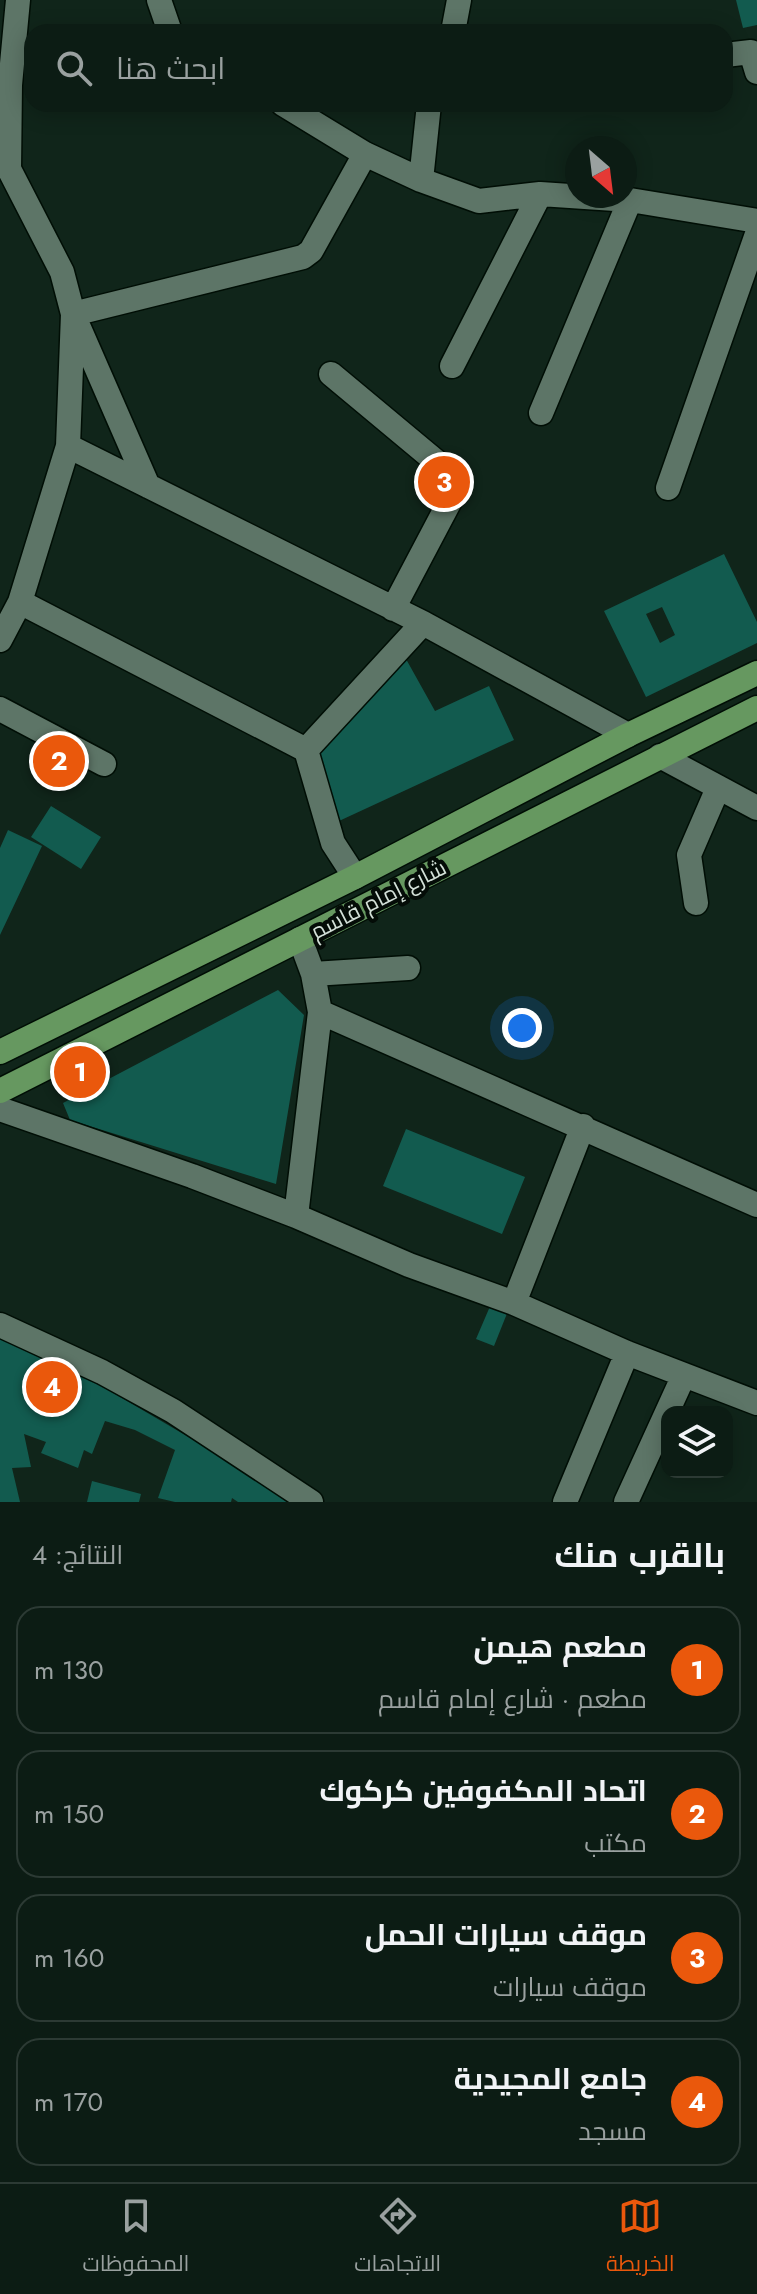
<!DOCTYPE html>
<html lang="ar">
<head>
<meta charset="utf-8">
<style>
  :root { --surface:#0c1c14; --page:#15251d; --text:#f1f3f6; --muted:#9aa1a0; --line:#2c3a34; --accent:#ea580c }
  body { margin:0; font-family:Jost,Cairo,sans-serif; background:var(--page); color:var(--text); direction:rtl }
  .controls { position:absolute; right:24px; bottom:24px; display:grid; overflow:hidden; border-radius:16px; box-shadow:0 4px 20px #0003 }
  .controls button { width:72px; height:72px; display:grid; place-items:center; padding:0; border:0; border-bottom:2px solid var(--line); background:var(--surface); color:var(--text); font:40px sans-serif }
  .compass { position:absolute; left:565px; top:136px; width:72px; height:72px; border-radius:50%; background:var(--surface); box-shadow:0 4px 20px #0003; rotate:152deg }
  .you { position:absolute; left:522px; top:1028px; width:28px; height:28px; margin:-20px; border:6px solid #fff; border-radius:50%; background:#1a73e8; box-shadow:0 0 0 12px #1a73e833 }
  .badge { display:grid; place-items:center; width:52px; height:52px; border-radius:50%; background:var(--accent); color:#fff; font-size:26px; font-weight:700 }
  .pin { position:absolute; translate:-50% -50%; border:4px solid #fff; box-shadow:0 2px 8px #0006 }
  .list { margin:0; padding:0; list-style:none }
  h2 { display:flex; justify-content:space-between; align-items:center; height:104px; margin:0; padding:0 32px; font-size:34px }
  h2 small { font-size:26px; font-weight:400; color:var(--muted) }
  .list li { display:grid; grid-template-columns:52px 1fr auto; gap:24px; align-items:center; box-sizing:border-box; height:128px; margin:0 16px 16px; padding:0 16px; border:2px solid var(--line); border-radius:24px }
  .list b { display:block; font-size:30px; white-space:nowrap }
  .list p { margin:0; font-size:26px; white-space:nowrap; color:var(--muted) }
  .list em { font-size:26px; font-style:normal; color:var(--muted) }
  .icon { flex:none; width:44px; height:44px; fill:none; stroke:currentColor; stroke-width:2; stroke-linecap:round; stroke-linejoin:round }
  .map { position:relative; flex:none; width:757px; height:1502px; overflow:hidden; direction:ltr }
  .search { position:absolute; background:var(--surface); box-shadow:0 4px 20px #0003; left:24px; right:24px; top:24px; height:88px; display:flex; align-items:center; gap:20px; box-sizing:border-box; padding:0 28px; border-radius:24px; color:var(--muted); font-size:30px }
  .sheet { height:680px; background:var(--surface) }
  nav { display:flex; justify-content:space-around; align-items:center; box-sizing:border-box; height:112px; border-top:2px solid var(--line); background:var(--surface); font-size:22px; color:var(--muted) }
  nav a { display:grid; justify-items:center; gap:4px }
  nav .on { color:var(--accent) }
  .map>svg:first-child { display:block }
</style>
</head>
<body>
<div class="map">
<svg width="757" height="1502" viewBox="0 0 757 1502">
  <rect width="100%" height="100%" fill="#10251a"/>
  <path fill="#125b4f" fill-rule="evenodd" d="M736 0H757V25L743 28Z
    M724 554 757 622V643L646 697 604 611ZM662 607 675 635 660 643 646 614Z
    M406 659 435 711 489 686 514 740 339 821 317 753Z
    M51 806 101 837 81 869 31 837Z
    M8 830 42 846 0 935V848Z
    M278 990 304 1015 276 1184 70 1120 63 1103Z
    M406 1129 525 1177 502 1234 383 1186Z
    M491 1304 508 1311 494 1346 476 1339Z
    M0 1338 47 1354 226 1459 287 1502H238L232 1498 231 1502H175L158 1498 175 1450 135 1430 105 1421 92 1454 84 1450 78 1468 41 1453 46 1442 24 1434 31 1467 12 1468 20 1502H0Z
    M92 1481 141 1494 139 1502H87Z"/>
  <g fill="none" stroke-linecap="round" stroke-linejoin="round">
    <defs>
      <path id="minor" d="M159 0 170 32
        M453 32 459 0
        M725 55 751 52 757 72
        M283 104 365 154 421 180 479 201 540 194 630 200 757 221
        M0 158 9 169 62 272 73 314 148 486
        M9 169 10 85 18 0
        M421 180 429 104
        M452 366 540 194
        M331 374 439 464 447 482 451 499 393 609
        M541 413 630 200
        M68 446 423 623 628 735
        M668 488 757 234
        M20 602 306 750
        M0 640 20 602 68 446 73 314 303 257 311 251 365 154
        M0 709 104 764
        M660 756 757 808
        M355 877 333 843 306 750 423 623
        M696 903 689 855 718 788
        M313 974 408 968
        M320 1012 757 1205
        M0 1109 192 1176 296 1216 409 1265 514 1303 627 1353 757 1403
        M296 1216 320 1012 313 974 300 939
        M514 1303 583 1126
        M0 1325 102 1372 173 1411 311 1502
        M565 1502 627 1353
        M626 1502 684 1375"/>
      <path id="major" d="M0 1052 355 877 628 735 757 673
        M0 1091 757 708"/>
    </defs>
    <use href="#minor" stroke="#000e05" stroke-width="27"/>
    <use href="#major" stroke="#000e05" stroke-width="27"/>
    <use href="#minor" stroke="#5d7567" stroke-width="24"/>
    <use href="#major" stroke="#669860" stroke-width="24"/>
  </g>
  <g text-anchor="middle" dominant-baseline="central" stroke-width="8" stroke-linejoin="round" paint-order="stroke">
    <g font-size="22" fill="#d4e1d9" stroke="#040c07">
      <text transform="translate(378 899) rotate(-27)">شارع إمام قاسم</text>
    </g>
  </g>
</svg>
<div class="controls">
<button><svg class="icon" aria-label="layers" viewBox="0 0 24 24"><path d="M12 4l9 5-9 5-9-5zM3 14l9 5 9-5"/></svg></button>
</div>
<svg class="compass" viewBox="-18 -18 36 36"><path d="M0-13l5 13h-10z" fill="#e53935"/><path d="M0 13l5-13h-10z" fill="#9aa1a0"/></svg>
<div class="you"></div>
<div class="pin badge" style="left:80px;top:1072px">1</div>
<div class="pin badge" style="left:59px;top:761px">2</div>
<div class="pin badge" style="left:444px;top:482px">3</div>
<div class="pin badge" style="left:52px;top:1387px">4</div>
<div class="search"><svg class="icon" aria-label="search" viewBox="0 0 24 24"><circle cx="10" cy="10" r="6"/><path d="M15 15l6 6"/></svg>ابحث هنا</div>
</div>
<section class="sheet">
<h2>بالقرب منك<small>النتائج: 4</small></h2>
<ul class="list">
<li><span class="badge">1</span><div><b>مطعم هيمن</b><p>مطعم · شارع إمام قاسم</p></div><em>130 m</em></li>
<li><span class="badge">2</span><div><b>اتحاد المكفوفين كركوك</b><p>مكتب</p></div><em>150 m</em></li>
<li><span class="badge">3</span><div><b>موقف سيارات الحمل</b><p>موقف سيارات</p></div><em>160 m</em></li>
<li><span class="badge">4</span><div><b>جامع المجيدية</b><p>مسجد</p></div><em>170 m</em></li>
</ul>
</section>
<nav>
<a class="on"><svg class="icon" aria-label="map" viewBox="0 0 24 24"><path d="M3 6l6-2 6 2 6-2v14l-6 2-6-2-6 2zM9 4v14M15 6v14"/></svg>الخريطة</a>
<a><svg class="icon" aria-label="directions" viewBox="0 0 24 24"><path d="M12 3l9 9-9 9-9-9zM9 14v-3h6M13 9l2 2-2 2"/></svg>الاتجاهات</a>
<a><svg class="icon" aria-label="saved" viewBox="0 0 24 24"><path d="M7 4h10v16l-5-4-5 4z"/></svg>المحفوظات</a>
</nav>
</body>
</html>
